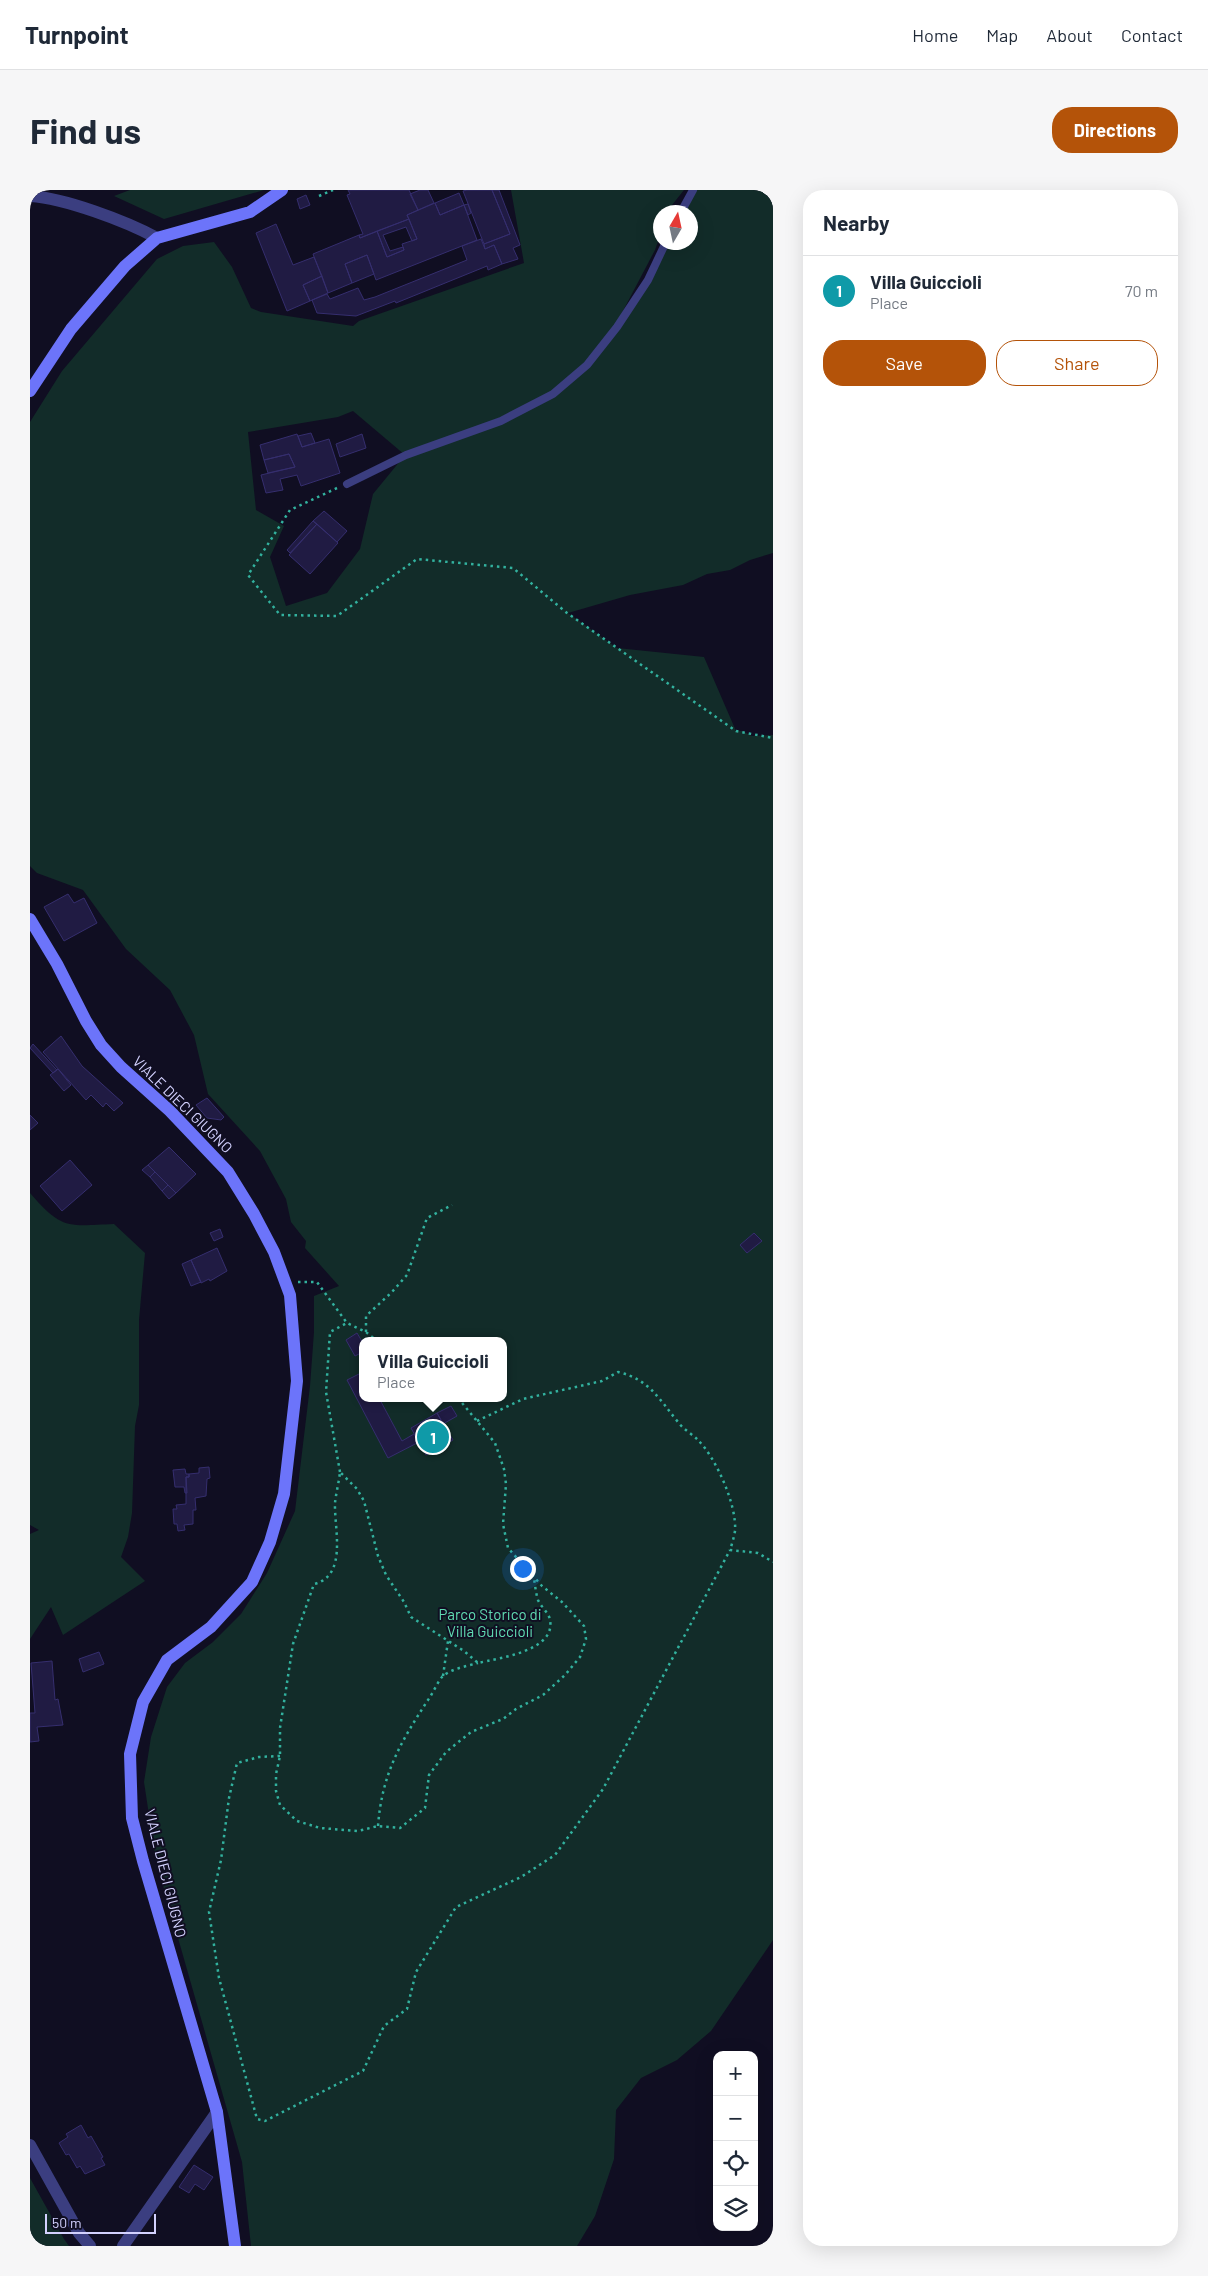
<!DOCTYPE html>
<html lang="en">
<head>
<meta charset="utf-8">
<style>
  :root { --surface:#fff; --page:#f6f6f7; --text:#1f2937; --muted:#747a83; --line:#e0e1e3; --accent:#b45309 }
  body { margin:0; font-family:Barlow,sans-serif; background:var(--page); color:var(--text) }
  .controls { position:absolute; right:15px; bottom:15px; display:grid; overflow:hidden; border-radius:10px; box-shadow:0 5px 20px #0002 }
  .controls button { width:45px; height:45px; display:grid; place-items:center; padding:0; border:0; border-bottom:1px solid var(--line); background:var(--surface); color:var(--text); font:25px sans-serif }
  .compass { position:absolute; left:623px; top:15px; width:45px; height:45px; border-radius:50%; background:var(--surface); box-shadow:0 5px 20px #0002; rotate:9deg }
  .scale { position:absolute; left:15px; bottom:12px; width:111px; box-sizing:border-box; padding-left:5px; border:2px solid #d3d1fe; border-top:0; font-size:14px; line-height:18px; white-space:nowrap; color:#d3d1fe; -webkit-text-stroke:4px #100e22; paint-order:stroke }
  .you { position:absolute; left:492px; top:1378px; width:18px; height:18px; margin:-12px; border:4px solid #fff; border-radius:50%; background:#1a73e8; box-shadow:0 0 0 8px #1a73e833 }
  .badge { display:grid; place-items:center; width:32px; height:32px; border-radius:50%; background:var(--accent); color:#fff; font-size:16px; font-weight:700 }
  .pin { position:absolute; translate:-50% -50%; border:2px solid #fff; box-shadow:0 1px 5px #0006 }
  .popup { position:absolute; left:329px; top:1147px; width:148px; height:65px; box-sizing:border-box; display:grid; place-content:center; border-radius:10px; background:var(--surface); filter:drop-shadow(0 1px 4px #0005); font-size:16px; white-space:nowrap; color:var(--muted) }
  .popup b { font-size:19px; color:var(--text) }
  .popup::after { content:''; position:absolute; left:50%; top:100%; margin-left:-10px; border:10px solid transparent; border-top-color:var(--surface) }
  .list { margin:0; padding:0; list-style:none }
  h2 { display:flex; justify-content:space-between; align-items:center; height:65px; margin:0; padding:0 20px; font-size:21px }
  h2 small { font-size:16px; font-weight:400; color:var(--muted) }
  .list li { display:grid; grid-template-columns:32px 1fr auto; gap:15px; align-items:center; box-sizing:border-box; height:70px; padding:0 20px; border-top:1px solid var(--line) }
  .list b { display:block; font-size:19px; white-space:nowrap }
  .list p { margin:0; font-size:16px; white-space:nowrap; color:var(--muted) }
  .list em { font-size:16px; font-style:normal; color:var(--muted) }
  .actions { display:flex; gap:10px; padding:15px 20px }
  .actions a { flex:1; padding:11px 0; border:1px solid var(--accent); border-radius:20px; text-align:center; font-size:18px; color:var(--accent) }
  .actions .main { background:var(--accent); color:#fff }
  .icon { flex:none; width:28px; height:28px; fill:none; stroke:currentColor; stroke-width:2; stroke-linecap:round; stroke-linejoin:round }
  .map { position:relative; flex:none; width:743px; height:2056px; overflow:hidden; border-radius:20px }
  header { display:flex; align-items:center; gap:30px; box-sizing:border-box; height:70px; padding:0 25px; background:var(--surface); border-bottom:1px solid var(--line) }
  header strong { font-size:24px }
  nav { display:flex; gap:28px; margin-inline-start:auto; font-size:18px }
  .intro { display:flex; align-items:center; justify-content:space-between; box-sizing:border-box; height:120px; padding:0 30px }
  h1 { margin:0; font-size:35px }
  .button { padding:12px 22px; border-radius:20px; background:var(--accent); color:#fff; font-size:18px; font-weight:700 }
  main { display:flex; gap:30px; padding:0 30px }
  aside { flex:1; background:var(--surface); border-radius:20px; box-shadow:0 5px 20px #0002 }
  .map>svg:first-child { display:block }
</style>
</head>
<body>
<header>
<strong>Turnpoint</strong>
<nav><a>Home</a><a>Map</a><a>About</a><a>Contact</a></nav>
</header>
<div class="intro"><h1>Find us</h1><a class="button">Directions</a></div>
<main>
<div class="map">
<svg width="743" height="2056" viewBox="0 0 743 2056">
  <rect width="100%" height="100%" fill="#100e22"/>
  <path fill="#122c29" fill-rule="evenodd" d="M100 0H234L134 29 84 6Z
    M481 0H654L642 15 639 22H630V46L625 60 585 136 587 137 636 53 660 52V22H651L663 0H743V363L720 370 700 380 677 384 653 395 600 405 538 423 587 458 674 467 706 541H712L722 546 743 545V1750L681 1841 647 1870 611 1888 586 1920 584 1969 565 2026 547 2056H221L212 1972 126 1671 114 1592 121 1547 137 1497 155 1473 183 1452 211 1424 237 1383 265 1321 280 1196 284 1142V1106L309 1096 275 1058 276 1051 261 1032 256 1009 230 961 178 904 164 845 140 800 96 759 53 700 7 683 0 676V232L32 181 127 69 153 56 184 52 202 77 221 118 231 122 323 136 329 131 494 73ZM323 221 375 265 343 304 330 359 297 403 256 416 240 367 254 336 226 320 218 242 308 227ZM333 1151H473V1208H333Z
    M0 1003C32 1040 37 1036 84 1034L115 1063 109 1130V1215L105 1236 102 1323 98 1347 91 1367 115 1391 33 1445 21 1417 0 1449V1344L9 1340 0 1335Z
    M0 1988 34 2049 39 2056H0Z"/>
  <path fill="#201b43" stroke="#352e6e" d="M318 0H379L388 20 377 25 379 29 330 48 329 45 333 44 317 5 320 4Z
    M390 0H398L404 13 388 20 380 4Z
    M437 0H462L480 44 454 54 433 1Z
    M462 0H469L490 55 483 58 488 69 472 74 464 55 455 59 454 54 480 44Z
    M429 3 434 15 410 25 405 13Z
    M276 5 280 15 270 19 267 9Z
    M405 13 410 25 434 15 447 50 346 90 337 65 315 74 322 93 298 103 283 64 329 45 330 48 347 41 357 67 374 60 372 54 387 49 377 25Z
    M438 14 441 23 438 25 434 15Z
    M379 29 387 49 382 51 376 37 353 45 360 61 373 57 374 60 357 67 347 41Z
    M246 34 263 75 284 67 292 86 273 95 280 111 257 121 226 43Z
    M451 49 455 59 464 55 472 74 458 80 457 76 366 113 365 111 326 126 287 123 282 110 297 104 300 109 328 98 334 110 345 107 437 70 432 56Z
    M337 65 344 84 322 93 315 74Z
    M292 86 298 103 280 111 273 95Z
    M281 243 285 253 272 257 268 246Z
    M267 244 272 257 299 249 310 283 271 296 267 285 250 289 253 300 236 303 231 285 265 277 259 264 234 270 230 255Z
    M332 244 336 258 310 267 306 254Z
    M259 264 265 277 238 283 234 270Z
    M294 321 317 341 307 352 283 331Z
    M283 331 287 334 260 363 257 360Z
    M287 334 308 353 280 384 259 365Z
    M38 704 44 713 54 708 67 733 34 751 14 717Z
    M31 846 52 876 93 913 84 921 76 913 73 917 61 905 56 910 13 862Z
    M3 854 27 880 23 883 0 858Z
    M28 879 41 895 34 901 20 885Z
    M177 908 194 927 191 930 177 928 166 915Z
    M0 925 8 933 0 940Z
    M139 957 166 984 146 1003 118 975Z
    M40 970 62 995 32 1021 10 996Z
    M118 975 125 982 120 987 112 980Z
    M125 982 138 995 132 1001 120 987Z
    M138 995 146 1003 139 1009 132 1001Z
    M190 1039 193 1047 184 1051 180 1043Z
    M724 1043 732 1051 717 1063 710 1055Z
    M187 1058 197 1081 180 1091 179 1089 171 1093 161 1070Z
    M161 1070 171 1092 161 1096 152 1074Z
    M327 1143 333 1153V1162L325 1166 316 1150Z
    M333 1182V1208H349L372 1251 384 1244 389 1252 358 1268 317 1190Z
    M421 1216 427 1226 413 1234 407 1223Z
    M407 1223 423 1250 396 1265 381 1238Z
    M179 1277 180 1288 177 1289 176 1306 165 1308 166 1320H163V1334L154 1335 155 1340 148 1341 147 1334H144L143 1319H147L146 1315 156 1314V1287H159V1284L169 1283V1278Z
    M155 1279 156 1284H159V1287H156L157 1303H155L154 1297H145L143 1280Z
    M69 1462 74 1474 53 1482 49 1469Z
    M22 1471 25 1510 28 1509 33 1535 7 1537 9 1551 0 1552V1523H5L1 1473Z
    M51 1935 58 1948 61 1946 73 1967 71 1968 75 1975 55 1984 50 1976 47 1978 39 1964 36 1965 29 1953 38 1947 36 1944Z
    M164 1975 183 1987 174 2000 165 1994 159 2003 149 1997Z"/>
  <g fill="none" stroke-linecap="round" stroke-linejoin="round">
    <path stroke="#32b19e" stroke-width="2.5" stroke-dasharray="2.5 4" stroke-linecap="butt" d="M289 6 303 0
      M307 298 260 320 218 385 250 425 307 426 387 369 483 378 537 423 706 541 743 548
      M268 1092H287L317 1133 336 1142 347 1151
      M336 1142V1126L362 1102 377 1085 397 1028 422 1015
      M411 1208H414
      M428 1208 465 1253 474 1279 476 1294 473 1334 478 1358 512 1396 532 1412 554 1436 556 1449 550 1467 535 1485 513 1505 486 1519 473 1529 441 1542 416 1562 399 1585 395 1618 370 1638 348 1636 328 1641 290 1638 267 1631 250 1615 246 1601V1584L250 1566V1538L263 1454 284 1394C318 1386 304 1338 305 1313 306 1303 309 1292 310 1282L327 1299 334 1311 348 1366 356 1385 374 1412 381 1427 434 1461 448 1473C469 1468 526 1461 520 1430 519 1423 511 1417 508 1410 506 1404 505 1395 504 1388
      M447 1231 493 1209 572 1191 588 1182C619 1189 629 1209 648 1232 653 1239 662 1244 668 1250 686 1268 707 1315 705 1341 704 1347 702 1354 700 1360L728 1363 743 1372
      M310 1282 296 1202 300 1142 317 1133
      M413 1486 418 1451
      M250 1566 229 1567 207 1573 199 1608 191 1670 179 1722 189 1788 227 1929 235 1931 333 1881 354 1836 377 1819 386 1782 426 1717 491 1687 525 1665 573 1599 700 1360
      M348 1636C352 1584 370 1553 398 1510 403 1503 407 1493 412 1487 420 1479 437 1476 448 1473"/>
    <path stroke="#3b3e80" stroke-width="8" d="M651 22 663 0
      M317 294 376 265 471 231 523 204 557 175 587 137 618 90 636 52"/>
    <path stroke="#3b3e80" stroke-width="12" d="M0 6C34 8 96 31 127 48
      M0 1955 49 2043 60 2056
      M93 2056 187 1922"/>
    <path stroke="#6c74fa" stroke-width="12" d="M0 201 41 139 95 76 127 48 220 22 252 0
      M0 729 27 774 56 831 71 855 91 877 140 921 198 982 224 1024 244 1062 260 1105 267 1191 254 1304 240 1352 222 1392 181 1437 137 1470 113 1512 100 1564 102 1628 113 1671 187 1922 205 2056"/>
  </g>
  <g text-anchor="middle" dominant-baseline="central" stroke-width="4" stroke-linejoin="round" paint-order="stroke">
    <g font-size="15" fill="#d3d1fe" stroke="#100e22">
      <text transform="translate(153 914) rotate(44)">VIALE DIECI GIUGNO</text>
      <text transform="translate(136 1683) rotate(76)">VIALE DIECI GIUGNO</text>
    </g>
    <g font-size="15" fill="#60dbb2" stroke="#100e22">
      <text x="460" y="1424">Parco Storico di<tspan x="460" dy="17">Villa Guiccioli</tspan></text>
    </g>
  </g>
</svg>
<div class="controls">
<button>+</button>
<button>−</button>
<button><svg class="icon" aria-label="locate" viewBox="0 0 24 24"><circle cx="12" cy="12" r="6"/><path d="M12 2v4M12 18v4M2 12h4M18 12h4"/></svg></button>
<button><svg class="icon" aria-label="layers" viewBox="0 0 24 24"><path d="M12 4l9 5-9 5-9-5zM3 14l9 5 9-5"/></svg></button>
</div>
<svg class="compass" viewBox="-18 -18 36 36"><path d="M0-13l5 13h-10z" fill="#e53935"/><path d="M0 13l5-13h-10z" fill="#747a83"/></svg>
<div class="scale">50 m</div>
<div class="you"></div>
<div class="pin badge" style="left:403px;top:1247px;background:#0f9aa8">1</div>
<div class="popup"><b>Villa Guiccioli</b>Place</div>
</div>
<aside>
<h2>Nearby<small></small></h2>
<ul class="list">
<li><span class="badge" style="background:#0f9aa8">1</span><div><b>Villa Guiccioli</b><p>Place</p></div><em>70 m</em></li>
</ul>
<div class="actions"><a class="main">Save</a><a>Share</a></div>
</aside>
</main>
</body>
</html>
